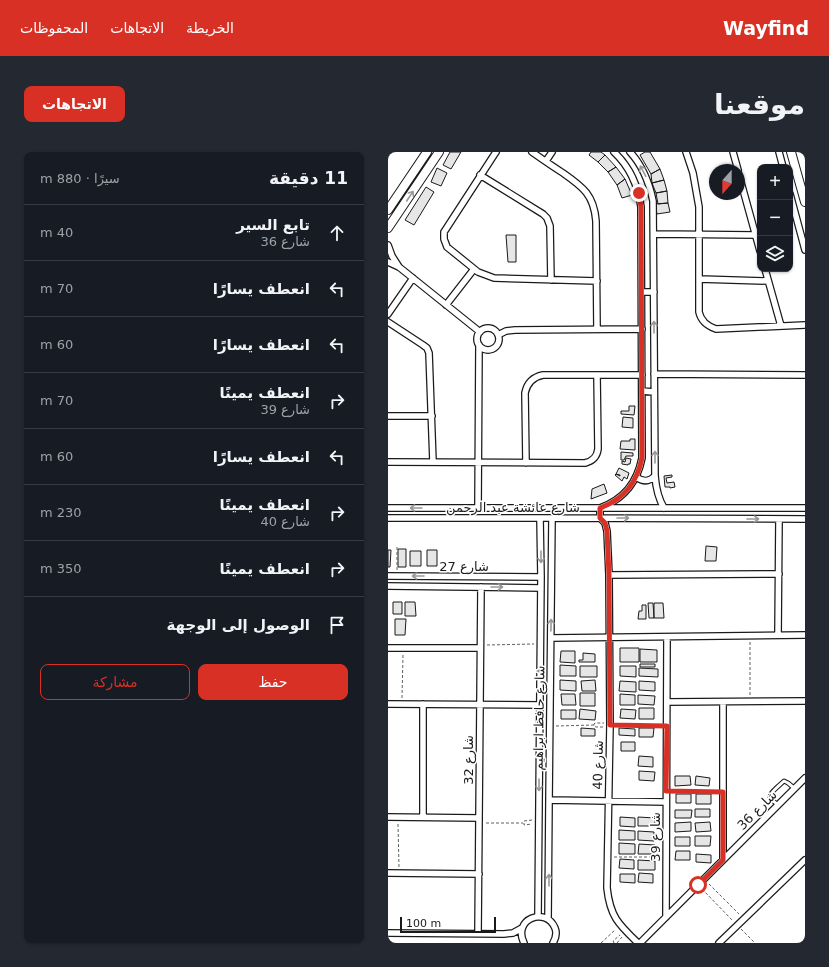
<!DOCTYPE html>
<html lang="ar">
<head>
<meta charset="utf-8">
<style>
  :root { --surface:#171b24; --page:#242831; --text:#f1f3f6; --muted:#9ea1a6; --line:#363941; --accent:#d93025 }
  body { margin:0; font-family:"DejaVu Sans",Vazirmatn,sans-serif; background:var(--page); color:var(--text); direction:rtl }
  .controls { position:absolute; right:12px; top:12px; display:grid; overflow:hidden; border-radius:8px; box-shadow:0 1px 3px #0004 }
  .controls button { width:36px; height:36px; display:grid; place-items:center; padding:0; border:0; border-bottom:1px solid var(--line); background:var(--surface); color:var(--text); font:20px sans-serif }
  .compass { position:absolute; left:321px; top:12px; width:36px; height:36px; border-radius:50%; background:var(--surface); box-shadow:0 1px 3px #0004; rotate:201deg }
  .scale { position:absolute; left:12px; bottom:10px; width:96px; box-sizing:border-box; padding-left:4px; border:2px solid #1a1a1a; border-top:0; font-size:11px; line-height:14px; white-space:nowrap; color:#1a1a1a; -webkit-text-stroke:3px #fff; paint-order:stroke }
  .stop { position:absolute; width:12px; height:12px; margin:-9px; border:3px solid #d93025; border-radius:50%; background:#fff }
  .stop.end { background:#d93025; border-color:#fff; box-shadow:0 1px 4px #0008 }
  .list { margin:0; padding:0; list-style:none }
  h2 { display:flex; justify-content:space-between; align-items:center; height:52px; margin:0; padding:0 16px; font-size:17px }
  h2 small { font-size:13px; font-weight:400; color:var(--muted) }
  .list li { display:grid; grid-template-columns:26px 1fr auto; gap:12px; align-items:center; box-sizing:border-box; height:56px; padding:0 16px; border-top:1px solid var(--line) }
  .list b { display:block; font-size:15px; white-space:nowrap }
  .list p { margin:0; font-size:13px; white-space:nowrap; color:var(--muted) }
  .list em { font-size:13px; font-style:normal; color:var(--muted) }
  .actions { display:flex; gap:8px; padding:12px 16px }
  .actions a { flex:1; padding:9px 0; border:1px solid var(--accent); border-radius:8px; text-align:center; font-size:14px; color:var(--accent) }
  .actions .main { background:var(--accent); color:#fff }
  .icon { flex:none; width:22px; height:22px; fill:none; stroke:currentColor; stroke-width:2; stroke-linecap:round; stroke-linejoin:round }
  .map { position:relative; flex:none; width:417px; height:791px; overflow:hidden; direction:ltr; border-radius:8px }
  header { display:flex; align-items:center; gap:24px; box-sizing:border-box; height:56px; padding:0 20px; background:var(--accent); color:#fff }
  header strong { font-size:19px }
  nav { display:flex; gap:22px; margin-inline-start:auto; font-size:14px }
  .intro { display:flex; align-items:center; justify-content:space-between; box-sizing:border-box; height:96px; padding:0 24px }
  h1 { margin:0; font-size:28px }
  .button { padding:10px 18px; border-radius:8px; background:var(--accent); color:#fff; font-size:14px; font-weight:700 }
  main { display:flex; gap:24px; padding:0 24px }
  aside { flex:1; background:var(--surface); border-radius:8px; box-shadow:0 1px 3px #0004 }
  .map>svg:first-child { display:block }
</style>
</head>
<body>
<header>
<strong>Wayfind</strong>
<nav><a>الخريطة</a><a>الاتجاهات</a><a>المحفوظات</a></nav>
</header>
<div class="intro"><h1>موقعنا</h1><a class="button">الاتجاهات</a></div>
<main>
<div class="map">
<svg width="417" height="791" viewBox="0 0 417 791">
  <rect width="100%" height="100%" fill="#fff"/>
  <path fill="#e6e6e6" stroke="#1a1a1a" d="M62 0H73L63 17 55 13Z
    M203 0H213L217 3 210 10 201 3Z
    M257 0H262L272 17 263 22 252 3Z
    M217 3 228 15 220 20 210 10Z
    M228 15 237 27 229 33 220 20Z
    M49 16 59 21 53 34 43 30Z
    M272 17 276 28 264 31 263 22Z
    M237 27 244 43 234 46 229 33Z
    M276 28 279 39 268 41 264 31Z
    M38 35 46 40 26 73 17 68Z
    M279 39 280 51 270 52 268 41Z
    M280 51 282 60 269 62 267 52Z
    M118 83H128V110H120Z
    M241 254H247L246 263 233 262V259H241Z
    M235 265 245 266V276L234 275Z
    M242 287H247V298L232 297 233 289H242Z
    M233 300 245 301V304H238L236 308H233Z
    M238 306 243 307 242 312H240V313L234 312V309L237 310Z
    M231 316 241 321 239 327 236 325 234 329 227 323 228 322 232 324V323L228 322Z
    M284 323V325L278 326 279 331 286 330 287 335 282 336V335H277L276 324Z
    M216 332 219 341 203 347 204 337Z
    M318 394 329 395 328 409H317Z
    M10 397H18V415H10Z
    M0 398H3L2 415H0Z
    M39 398H49V414H39Z
    M22 399H33V414H22Z
    M5 450H14V462H5Z
    M17 450H27L28 464H17Z
    M260 451H265L266 466H261Z
    M266 451H275L276 466H266Z
    M254 453H258V467H250L251 459H254Z
    M7 467H18L17 483H7Z
    M232 496H251V510H232Z
    M252 497 269 498V510H252Z
    M173 499H187V511L172 510Z
    M195 501 207 502V510H191V508H195Z
    M252 512H267V515H252Z
    M172 513 188 514V524H172Z
    M192 514H209V525H192Z
    M232 514H248V525L232 524Z
    M251 516 270 517V525L251 524Z
    M172 528 188 529V539L172 538Z
    M207 528 208 539H194L193 529Z
    M232 529 248 530V540L231 539Z
    M251 529 267 530V539L251 538Z
    M192 541H207V554H192Z
    M173 542H187L188 553H174Z
    M232 542 247 543V553H232Z
    M250 543 267 544 266 553 250 552Z
    M251 556H266V567H251Z
    M192 557 208 559 207 568 191 567Z
    M233 557 248 558 247 567 232 566Z
    M173 558H188V567H173Z
    M193 576 207 577V584H193Z
    M231 576 247 577V584L231 583Z
    M251 576H266L265 585H251Z
    M233 590H247V599H233Z
    M251 604 265 605V615L250 614Z
    M251 619 267 620 266 629 251 628Z
    M287 624H302L303 633 287 634Z
    M308 624 322 626 321 634 307 633Z
    M288 642H303V651H288Z
    M308 642H323V652H308Z
    M307 657H322V665H307Z
    M287 658H304L303 666H287Z
    M232 665 247 666V675L232 674Z
    M250 665 267 666V674H250Z
    M303 670V679L287 680V671Z
    M322 670 323 679 308 680 307 671Z
    M231 678 247 679V688H231Z
    M250 679 266 680V689L250 688Z
    M307 684H323L322 694H307Z
    M287 685H302V694H287Z
    M231 691 247 692V702H231Z
    M251 692 267 693 266 702H250Z
    M288 699H302V708H287Z
    M308 702 323 703V711L308 710Z
    M232 707 246 708V717L231 716Z
    M250 708 267 709V718H250Z
    M251 721 265 722V731L250 730Z
    M232 722H247V731L232 730Z"/>
  <g fill="none" stroke-linecap="round" stroke-linejoin="round">
    <defs>
      <path id="lane" d="M390 653C388 651 383 648 382 645 381 641 393 632 396 629L400 631 406 636"/>
      <path id="street" d="M108 0 106 3 58 77 56 80V87L59 95 90 120 106 126 209 129
        M144 0C154 7 164 14 175 21 195 35 206 43 208 69L209 177
        M226 0C242 15 250 33 253 55L254 306C249 331 236 347 212 356V366L217 371 219 379 221 423 222 573 219 736C222 764 230 772 250 791
        M242 0C255 14 261 30 265 49L267 324C268 336 270 346 276 356
        M298 0 305 21 311 55V160C313 169 319 174 328 177L417 173
        M345 0 350 18
        M391 0 395 15
        M158 9 164 0
        M92 23 155 62 159 66 162 74 163 128
        M351 23 372 99
        M402 42 417 98
        M266 82 367 83
        M0 93 4 104 11 115
        M0 110 11 115 92 180
        M377 117 393 174
        M311 127 380 129
        M254 140H266
        M58 153 86 117
        M0 162 25 126
        M0 170 35 193 39 196 41 201 45 310
        M89 187a11 11 0 1 1 22 0a11 11 0 1 1-22 0Z
        M110 183 118 179 127 178 254 177
        M266 222 417 223
        M254 239 266 240
        M0 264H44
        M0 310 197 311C205 309 209 305 210 297L209 223
        M138 311 137 241C139 231 145 225 155 223H254
        M248 325C255 330 261 330 267 324
        M0 356H417
        M90 356 91 193
        M0 366H164L417 367
        M221 423 391 422
        M0 424 153 425
        M0 434 153 436
        M390 483 391 367
        M163 486 417 483
        M0 496H92
        M279 550 417 549
        M0 552 152 553
        M35 552V665
        M161 648 278 650
        M0 665 91 666
        M335 708V550
        M0 721 91 722
        M150 764 153 425 152 366
        M278 765 279 485
        M160 767 161 648 164 366
        M0 781 116 782 125 781 134 776
        M90 782 93 435
        M136 791C124 767 158 754 167 776 169 781 168 786 165 791
        M252 791 417 626
        M331 791 417 708"/>
      <path id="secondary" d="M403 0 417 50
        M0 58 39 0
        M0 76 51 0"/>
    </defs>
    <use href="#lane" stroke="#1a1a1a" stroke-width="5"/>
    <use href="#street" stroke="#1a1a1a" stroke-width="8"/>
    <use href="#secondary" stroke="#1a1a1a" stroke-width="10"/>
    <path stroke="#5f5f5f" stroke-width="1" stroke-dasharray="3 2" stroke-linecap="butt" d="M9 418V395
      M362 490V543
      M99 493 146 492
      M14 546 15 503
      M227 573 272 574
      M168 574 206 573
      M215 575H208L206 574V572L207 571H216
      M285 639 328 640
      M144 668 136 669V673L144 672
      M98 671H135
      M10 672 11 715
      M226 705H273
      M321 732 351 762
      M314 737 345 769
      M353 777 367 791
      M213 791 227 778
      M226 791 225 789 232 783
      M229 791 234 785"/>
    <use href="#lane" stroke="#fff" stroke-width="3"/>
    <use href="#street" stroke="#fff" stroke-width="5.5"/>
    <use href="#secondary" stroke="#fff" stroke-width="8"/>
  </g>
  <defs><path id="oneway-shaft" d="M-6 0H5M1.5-3L5.5 0L1.5 3" fill="none" stroke-width="1.6" stroke-linecap="round" stroke-linejoin="round"/></defs>
  <g stroke="#989898">
    <use href="#oneway-shaft" transform="translate(255 19) rotate(-118)"/>
    <use href="#oneway-shaft" transform="translate(22 44) rotate(-56)"/>
    <use href="#oneway-shaft" transform="translate(266 175) rotate(-90)"/>
    <use href="#oneway-shaft" transform="translate(267 305) rotate(-90)"/>
    <use href="#oneway-shaft" transform="translate(28 356) rotate(180)"/>
    <use href="#oneway-shaft" transform="translate(235 366)"/>
    <use href="#oneway-shaft" transform="translate(365 367)"/>
    <use href="#oneway-shaft" transform="translate(153 405) rotate(90)"/>
    <use href="#oneway-shaft" transform="translate(30 424) rotate(-180)"/>
    <use href="#oneway-shaft" transform="translate(109 435)"/>
    <use href="#oneway-shaft" transform="translate(163 473) rotate(-89)"/>
    <use href="#oneway-shaft" transform="translate(151 633) rotate(90)"/>
    <use href="#oneway-shaft" transform="translate(161 728) rotate(-90)"/>
  </g>
  <g fill="none" stroke-linecap="round" stroke-linejoin="round">
    <path stroke="#d93025" stroke-width="5" d="M251 41 253 55 254 306C249 331 236 347 212 356V366L217 371 219 379 221 423 222 573 279 574 278 639 335 640V708L310 733"/>
  </g>
  <g text-anchor="middle" dominant-baseline="central" stroke-width="3" stroke-linejoin="round" paint-order="stroke">
    <g font-size="13" fill="#1a1a1a" stroke="#fff">
      <text x="125" y="355">شارع عائشة عبد الرحمن</text>
      <text x="76" y="414">شارع 27</text>
      <text transform="translate(151 566) rotate(-89)">شارع حافظ ابراهيم</text>
      <text transform="translate(80 608) rotate(-90)">شارع 32</text>
      <text transform="translate(210 613) rotate(-89)">شارع 40</text>
      <text transform="translate(369 658) rotate(-45)">شارع 36</text>
      <text transform="translate(267 685) rotate(-90)">شارع 39</text>
    </g>
  </g>
</svg>
<div class="controls">
<button>+</button>
<button>−</button>
<button><svg class="icon" aria-label="layers" viewBox="0 0 24 24"><path d="M12 4l9 5-9 5-9-5zM3 14l9 5 9-5"/></svg></button>
</div>
<svg class="compass" viewBox="-18 -18 36 36"><path d="M0-13l5 13h-10z" fill="#e53935"/><path d="M0 13l5-13h-10z" fill="#9ea1a6"/></svg>
<div class="scale">100 m</div>
<div class="stop" style="left:310px;top:733px"></div>
<div class="stop end" style="left:251px;top:41px"></div>
</div>
<aside>
<h2>11 دقيقة<small>سيرًا · 880 m</small></h2>
<ul class="list">
<li><svg class="icon" aria-label="ahead" viewBox="0 0 24 24"><path d="M12 20V5M6 11l6-6 6 6"/></svg><div><b>تابع السير</b><p>شارع 36</p></div><em>40 m</em></li>
<li><svg class="icon" aria-label="left" viewBox="0 0 24 24"><path d="M17 20v-9H6M10 6l-5 5 5 5"/></svg><div><b>انعطف يسارًا</b></div><em>70 m</em></li>
<li><svg class="icon" aria-label="left" viewBox="0 0 24 24"><path d="M17 20v-9H6M10 6l-5 5 5 5"/></svg><div><b>انعطف يسارًا</b></div><em>60 m</em></li>
<li><svg class="icon" aria-label="right" viewBox="0 0 24 24"><path d="M7 20v-9h11M14 6l5 5-5 5"/></svg><div><b>انعطف يمينًا</b><p>شارع 39</p></div><em>70 m</em></li>
<li><svg class="icon" aria-label="left" viewBox="0 0 24 24"><path d="M17 20v-9H6M10 6l-5 5 5 5"/></svg><div><b>انعطف يسارًا</b></div><em>60 m</em></li>
<li><svg class="icon" aria-label="right" viewBox="0 0 24 24"><path d="M7 20v-9h11M14 6l5 5-5 5"/></svg><div><b>انعطف يمينًا</b><p>شارع 40</p></div><em>230 m</em></li>
<li><svg class="icon" aria-label="right" viewBox="0 0 24 24"><path d="M7 20v-9h11M14 6l5 5-5 5"/></svg><div><b>انعطف يمينًا</b></div><em>350 m</em></li>
<li><svg class="icon" aria-label="arrive" viewBox="0 0 24 24"><path d="M6 21V4h12l-3 4 3 4H6"/></svg><div><b>الوصول إلى الوجهة</b></div></li>
</ul>
<div class="actions"><a class="main">حفظ</a><a>مشاركة</a></div>
</aside>
</main>
</body>
</html>
